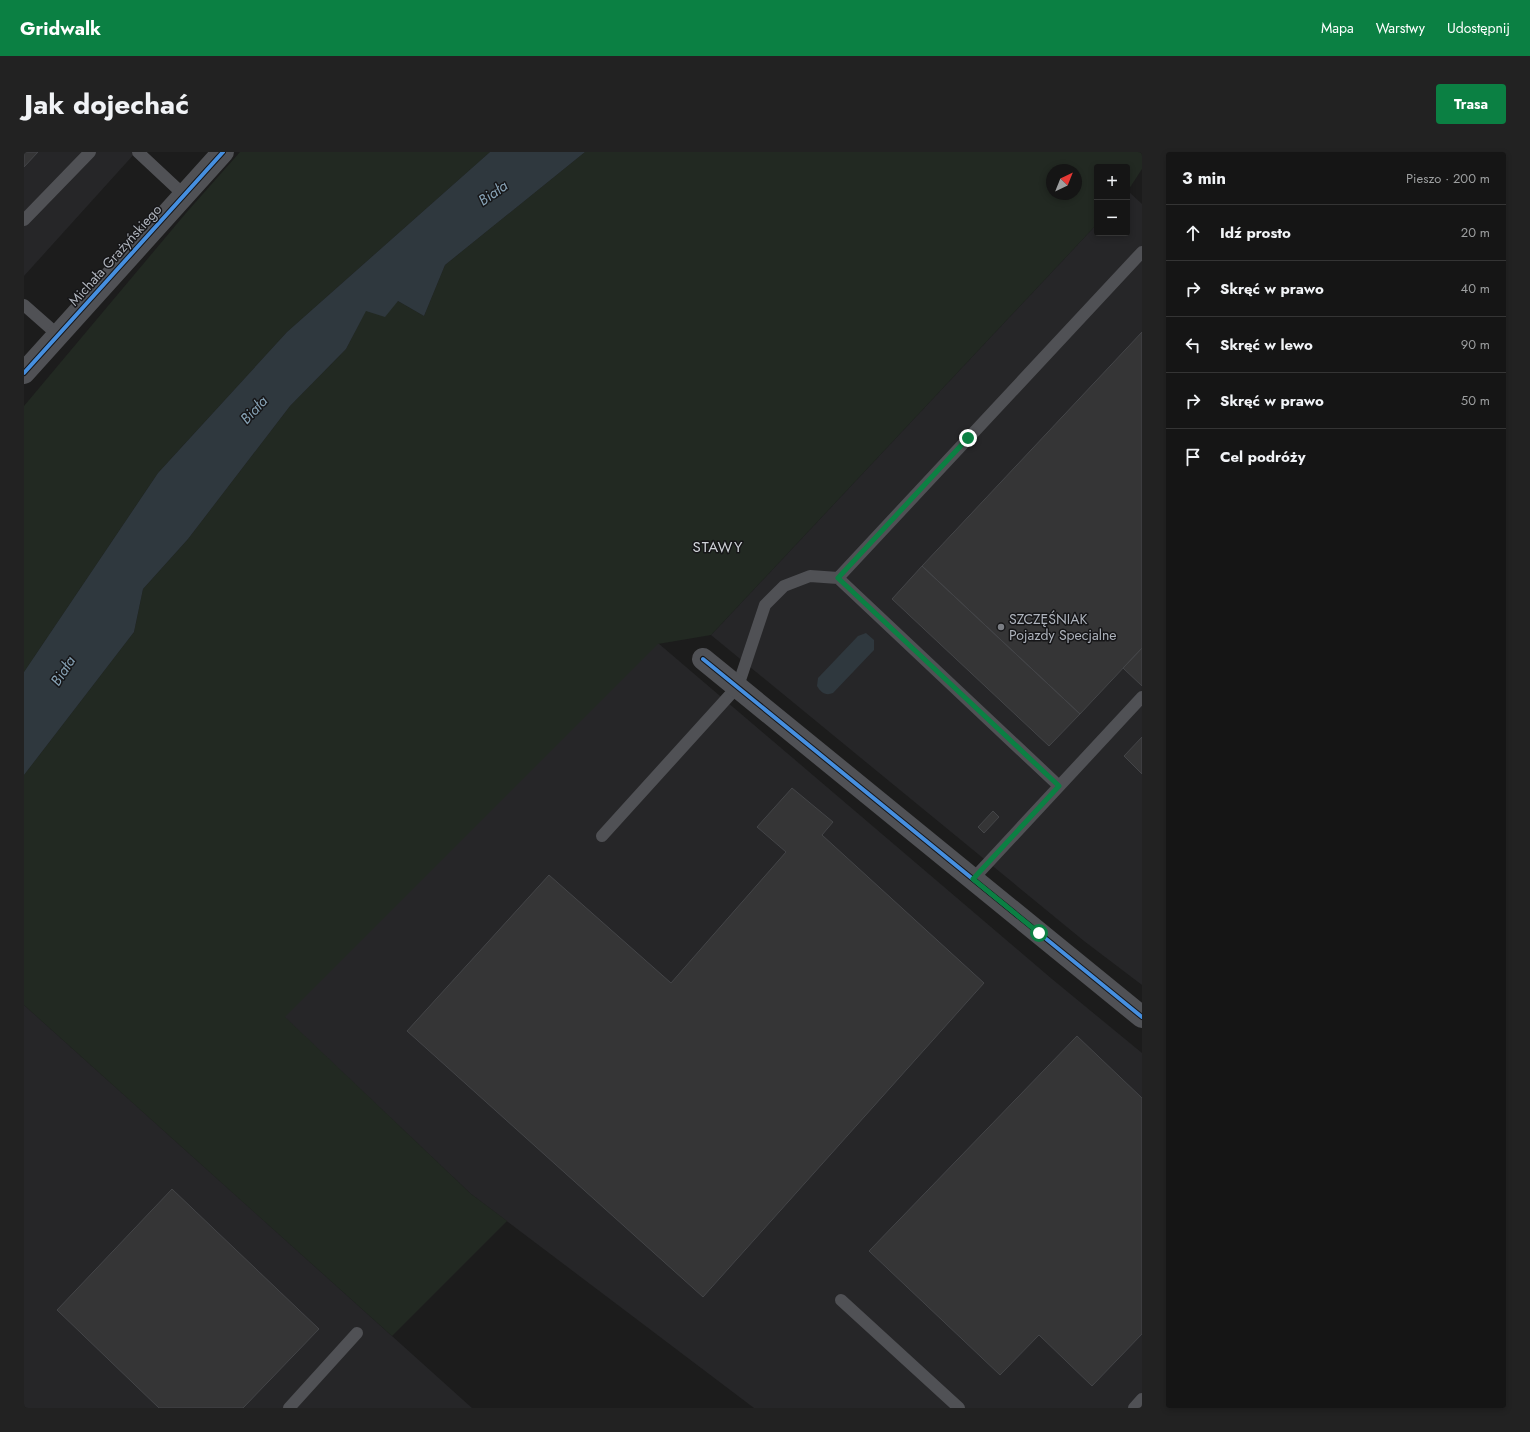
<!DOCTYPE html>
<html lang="pl">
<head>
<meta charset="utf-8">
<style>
  :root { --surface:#151515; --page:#222; --text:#f1f3f6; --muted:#9d9fa0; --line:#343434; --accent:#0b8043 }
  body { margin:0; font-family:Jost,sans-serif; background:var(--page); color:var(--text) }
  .controls { position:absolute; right:12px; top:12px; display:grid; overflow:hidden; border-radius:4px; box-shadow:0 2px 6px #0003 }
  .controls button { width:36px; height:36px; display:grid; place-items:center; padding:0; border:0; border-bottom:1px solid var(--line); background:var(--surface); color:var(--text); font:20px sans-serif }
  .compass { position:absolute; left:1022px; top:12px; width:36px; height:36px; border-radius:50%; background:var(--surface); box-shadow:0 2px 6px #0003; rotate:43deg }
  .stop { position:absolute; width:12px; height:12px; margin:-9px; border:3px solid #0b8043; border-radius:50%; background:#fff }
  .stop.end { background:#0b8043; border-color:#fff; box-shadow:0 1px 4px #0008 }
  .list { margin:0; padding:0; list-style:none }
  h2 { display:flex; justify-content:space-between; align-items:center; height:52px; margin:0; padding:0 16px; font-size:17px }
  h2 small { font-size:13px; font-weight:400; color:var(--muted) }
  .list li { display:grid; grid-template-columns:26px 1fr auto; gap:12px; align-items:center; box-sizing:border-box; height:56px; padding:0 16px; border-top:1px solid var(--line) }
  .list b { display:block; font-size:15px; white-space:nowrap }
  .list em { font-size:13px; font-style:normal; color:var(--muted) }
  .icon { flex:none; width:22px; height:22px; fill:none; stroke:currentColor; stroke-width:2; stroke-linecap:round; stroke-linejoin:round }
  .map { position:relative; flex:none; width:1118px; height:1256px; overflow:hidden; border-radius:4px }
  header { display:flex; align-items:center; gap:24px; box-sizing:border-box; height:56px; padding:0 20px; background:var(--accent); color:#fff }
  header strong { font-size:19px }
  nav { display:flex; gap:22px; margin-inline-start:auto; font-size:14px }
  .intro { display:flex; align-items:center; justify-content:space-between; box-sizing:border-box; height:96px; padding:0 24px }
  h1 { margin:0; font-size:28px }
  .button { padding:10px 18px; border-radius:4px; background:var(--accent); color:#fff; font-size:14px; font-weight:700 }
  main { display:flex; gap:24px; padding:0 24px }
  aside { flex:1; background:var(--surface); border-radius:4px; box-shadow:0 2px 6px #0003 }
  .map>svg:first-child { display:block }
</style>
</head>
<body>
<header>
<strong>Gridwalk</strong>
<nav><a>Mapa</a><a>Warstwy</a><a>Udostępnij</a></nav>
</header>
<div class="intro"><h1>Jak dojechać</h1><a class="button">Trasa</a></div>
<main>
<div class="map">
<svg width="1118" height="1256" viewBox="0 0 1118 1256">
  <rect width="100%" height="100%" fill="#1c1c1c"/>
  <path fill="#262628" d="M0 0H112L0 124Z
    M1104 39 1118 52V833L1060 789 687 483 1073 72V81H1103Z
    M634 491 1028 827 1118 901V1256H730L447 1042 260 865Z
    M0 853 178 1013 448 1256H0Z"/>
  <path fill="#222922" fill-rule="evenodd" d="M216 0H466L263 180 134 321 0 520V254L162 61Z
    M561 0H1118V17L1103 40V15H1073V72L687 483 634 492 261 865 447 1042 483 1069 368 1184 0 853V623L110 480 119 437 164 387 266 254 322 197 342 158 374 149 400 164 421 113ZM1028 18H1052V42H1028Z"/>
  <path fill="#2f383e" d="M466 0H561L421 113 400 164 374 149 361 165 342 159 322 197 266 254 164 387 119 437 110 480 0 623V520L134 321 263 180Z
    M842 481 850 488V498L809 541C802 544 797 541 793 534L794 526 834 484Z"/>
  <path fill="#353536" stroke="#444548" d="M0 0H14L0 15Z
    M1118 180V496L1056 562 898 414Z
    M898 414 1056 562 1025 594 868 447Z
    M1118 496V534L1099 516Z
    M1118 585V622L1100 604Z
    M768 636 809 670 798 683 960 831 679 1145 383 879 525 723 647 831 762 700 733 675Z
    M969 659 975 665 960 681 954 675Z
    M1053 884 1118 946V1182L1068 1234 1015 1183 976 1223 845 1099Z
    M148 1037 295 1177 219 1256H135L33 1158Z"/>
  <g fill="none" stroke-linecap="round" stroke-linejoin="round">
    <path stroke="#505155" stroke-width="12" d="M114 0 160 43
      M0 68 66 0
      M0 153 34 183
      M1035 634 814 426 1118 100
      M578 684 714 534 741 453 760 434 786 424 814 426
      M949 727 1118 545
      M817 1148 935 1256
      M265 1256 333 1181
      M1110 1256 1118 1247"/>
    <path stroke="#505155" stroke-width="22" d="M0 221 199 0
      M679 507 1118 865"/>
    <defs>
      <path id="cycleway" d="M0 221 199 0
        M679 507 1118 865"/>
    </defs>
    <use href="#cycleway" stroke="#161618" stroke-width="6"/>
    <use href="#cycleway" stroke="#468fdf" stroke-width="4"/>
  </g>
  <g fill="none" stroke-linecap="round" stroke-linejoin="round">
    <path stroke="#0b8043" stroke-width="5" d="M944 286 814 426 1035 634 949 727 1015 781"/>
  </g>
  <circle fill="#7b7e84" stroke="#161618" stroke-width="1.5" cx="977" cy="475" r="4"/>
  <g text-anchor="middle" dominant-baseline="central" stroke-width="3" stroke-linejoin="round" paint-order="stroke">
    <g font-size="14" fill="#aeb3bc" stroke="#161618">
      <text transform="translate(91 103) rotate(-48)">Michała Grażyńskiego</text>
    </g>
    <g font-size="14" fill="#aeb3bc" stroke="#161618" text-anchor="start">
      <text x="985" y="467">SZCZĘŚNIAK<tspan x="985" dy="16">Pojazdy Specjalne</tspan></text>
    </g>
    <g font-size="15" font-style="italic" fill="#87a2b5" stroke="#161618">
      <text transform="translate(469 41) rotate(-35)">Biała</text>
      <text transform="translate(230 258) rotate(-47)">Biała</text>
      <text transform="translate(39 519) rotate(-57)">Biała</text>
    </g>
    <g font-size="15" letter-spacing="1" fill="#cfd2d8" stroke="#161618">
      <text x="694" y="395">STAWY</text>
    </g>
  </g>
</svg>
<div class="controls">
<button>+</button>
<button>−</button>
</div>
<svg class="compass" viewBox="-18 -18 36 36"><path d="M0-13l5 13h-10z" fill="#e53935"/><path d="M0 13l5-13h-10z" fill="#9d9fa0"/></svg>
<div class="stop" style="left:1015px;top:781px"></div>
<div class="stop end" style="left:944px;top:286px"></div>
</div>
<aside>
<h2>3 min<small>Pieszo · 200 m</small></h2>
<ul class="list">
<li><svg class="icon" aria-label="ahead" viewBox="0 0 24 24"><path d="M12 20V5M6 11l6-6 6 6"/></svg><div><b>Idź prosto</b></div><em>20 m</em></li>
<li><svg class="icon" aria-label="right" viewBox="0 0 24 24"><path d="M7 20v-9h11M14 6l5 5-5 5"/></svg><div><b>Skręć w prawo</b></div><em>40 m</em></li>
<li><svg class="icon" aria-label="left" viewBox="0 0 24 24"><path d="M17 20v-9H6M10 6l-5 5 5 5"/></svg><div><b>Skręć w lewo</b></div><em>90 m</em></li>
<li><svg class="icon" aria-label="right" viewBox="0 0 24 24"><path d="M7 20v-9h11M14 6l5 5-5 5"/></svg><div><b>Skręć w prawo</b></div><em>50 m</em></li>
<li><svg class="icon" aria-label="arrive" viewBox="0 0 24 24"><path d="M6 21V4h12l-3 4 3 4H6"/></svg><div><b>Cel podróży</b></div></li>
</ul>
</aside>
</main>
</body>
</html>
